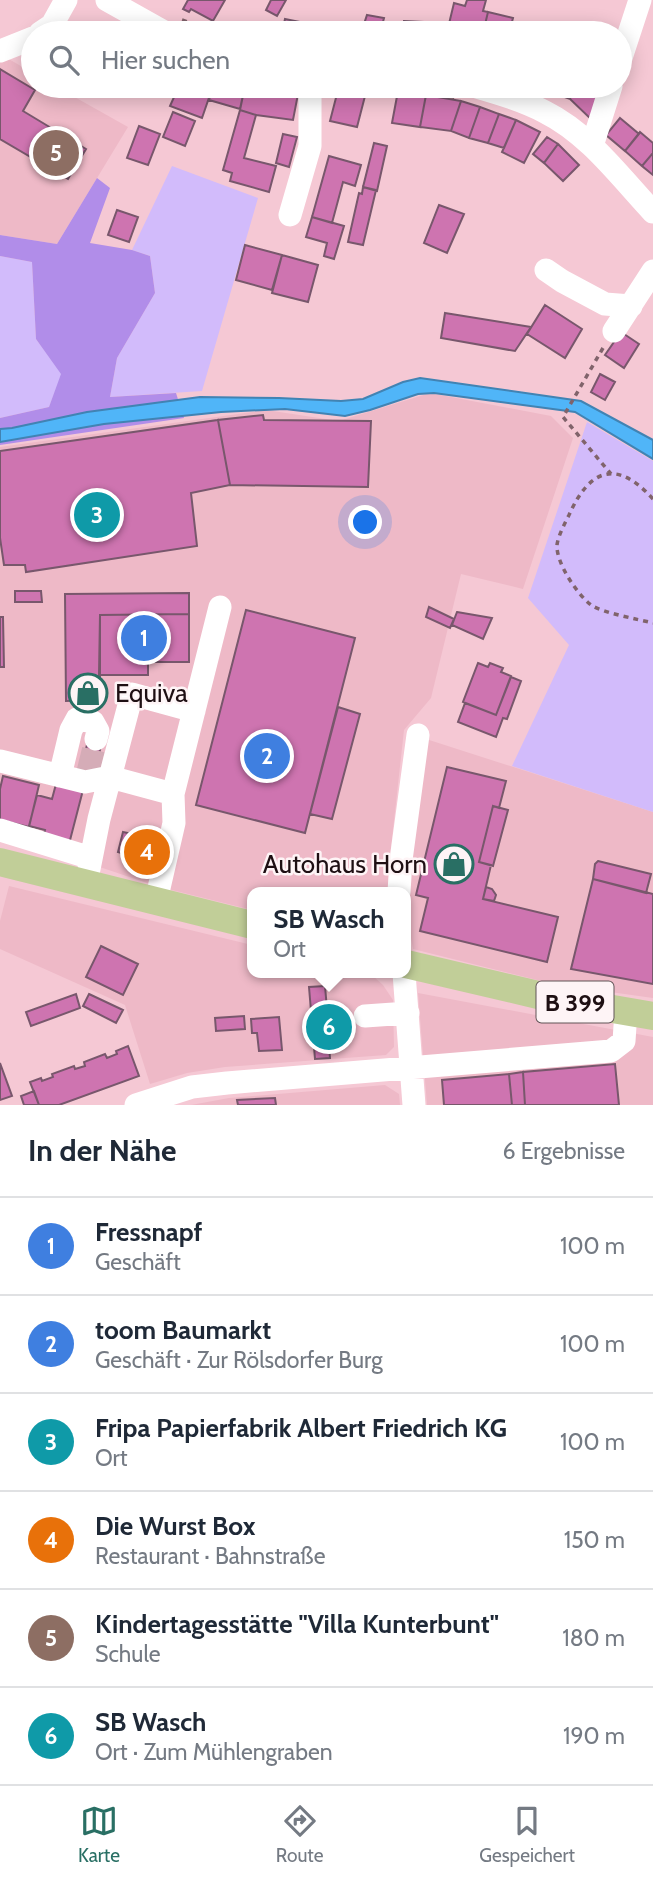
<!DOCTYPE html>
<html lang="de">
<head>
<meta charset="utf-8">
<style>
  :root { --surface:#fff; --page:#f2f2f3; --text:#1f2937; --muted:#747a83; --line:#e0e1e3; --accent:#296f64 }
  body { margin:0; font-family:Cabin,sans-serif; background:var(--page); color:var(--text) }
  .you { position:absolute; left:366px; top:523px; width:24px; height:24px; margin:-18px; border:5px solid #fff; border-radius:50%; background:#1a73e8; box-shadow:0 0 0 10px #1a73e833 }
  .badge { display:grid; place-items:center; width:46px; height:46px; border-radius:50%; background:var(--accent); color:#fff; font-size:23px; font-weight:700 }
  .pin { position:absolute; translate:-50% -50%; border:4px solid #fff; box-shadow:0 2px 7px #0006 }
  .popup { position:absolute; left:247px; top:887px; width:164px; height:91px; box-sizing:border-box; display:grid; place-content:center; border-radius:14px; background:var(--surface); filter:drop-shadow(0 2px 5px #0005); font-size:23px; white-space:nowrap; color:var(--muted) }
  .popup b { font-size:26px; color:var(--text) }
  .popup::after { content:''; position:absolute; left:50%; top:100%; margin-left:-14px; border:14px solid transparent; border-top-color:var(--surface) }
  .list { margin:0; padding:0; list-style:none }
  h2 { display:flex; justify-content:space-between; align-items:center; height:91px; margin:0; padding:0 28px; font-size:30px }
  h2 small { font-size:23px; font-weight:400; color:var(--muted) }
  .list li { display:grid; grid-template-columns:46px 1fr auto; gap:21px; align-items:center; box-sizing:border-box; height:98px; padding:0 28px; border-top:2px solid var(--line) }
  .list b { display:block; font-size:26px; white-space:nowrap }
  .list p { margin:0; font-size:23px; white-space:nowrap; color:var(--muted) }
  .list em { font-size:23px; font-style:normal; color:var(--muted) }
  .icon { flex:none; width:38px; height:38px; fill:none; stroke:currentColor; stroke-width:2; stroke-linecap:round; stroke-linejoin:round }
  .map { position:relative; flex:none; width:653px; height:1105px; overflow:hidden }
  .search { position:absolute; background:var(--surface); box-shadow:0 4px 18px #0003; left:21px; right:21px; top:21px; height:77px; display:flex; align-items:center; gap:18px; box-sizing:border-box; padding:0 24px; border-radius:38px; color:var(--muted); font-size:26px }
  .sheet { height:679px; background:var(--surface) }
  nav { display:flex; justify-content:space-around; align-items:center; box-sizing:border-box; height:98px; border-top:2px solid var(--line); background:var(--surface); font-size:19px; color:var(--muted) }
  nav a { display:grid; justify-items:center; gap:4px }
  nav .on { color:var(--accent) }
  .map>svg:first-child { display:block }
</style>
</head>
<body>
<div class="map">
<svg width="653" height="1105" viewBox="0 0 653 1105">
  <rect width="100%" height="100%" fill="#f5c8d4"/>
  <path fill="#eeb9c7" d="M0 54 33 73V86H55L128 127 57 244 0 235Z
    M430 393 551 416 573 438 523 589 461 574 431 698 404 730 390 857 389 892H252V910L156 886 79 860 0 840V447L266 410 339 421Z
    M426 739 653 812V998L553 984 413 949 406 911V892Z
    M9 886 252 945V973H364L372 975 383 985 393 1000 394 1047 386 1055 225 1067 187 1073 150 1084 125 1005 0 949V921Z
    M418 993 653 1037V1105H427Z
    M385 1085 399 1094 400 1105H191L229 1098Z"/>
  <path fill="#d2bbfb" d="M172 166 258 198 202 391 110 397 117 358 155 293 150 256 132 250Z
    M0 256 32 262 36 339 62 374 49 407 0 418Z
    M587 422 653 461V812L512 766 569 645 528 598Z"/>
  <path fill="#b18de9" d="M97 178 110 188 90 243 132 250 150 256 155 293 117 358 110 397 176 393 184 418 0 445V418L49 407 61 374 36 339 32 262 0 256V235L57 244Z"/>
  <path fill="#50b5f8" stroke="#4183b3" stroke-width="2" d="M420 378 581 401 653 440V459L575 412 434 393 418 394 370 410 345 416 285 409 221 412 104 424 0 442V429L12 428 87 412 200 397 279 398 341 401 363 399 403 382Z"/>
  <path fill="#ce74b0" stroke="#78576c" stroke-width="2" d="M188 0H225L213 21 191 9 189 12 183 9Z
    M271 0H286L277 16 266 10Z
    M467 0H486L483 11 488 12 483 33H471L448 28 454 3 465 6Z
    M488 12 513 18 509 33H483Z
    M367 15 384 18 380 33H361Z
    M285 19 305 23 303 33H282Z
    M404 21 423 22 422 33H404Z
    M0 69 35 90 23 111 86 149 68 179 0 139Z
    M115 86H139L133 96Z
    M179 86H213L202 118 170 106Z
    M213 86H245L240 109 209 100Z
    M245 86 298 94 293 120 256 115 240 110Z
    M534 86H574L570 99Z
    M574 86H581L590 94 603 99 595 123 570 99Z
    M338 90 365 96 357 127 330 121Z
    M398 91 426 95 420 127 392 123Z
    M426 95 461 101 451 131 420 127Z
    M461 101 480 107 469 138 451 131Z
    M480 107 499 114 488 143 469 138Z
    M240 110 256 115 244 158 276 166 269 192 230 181 232 173 223 170Z
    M173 112 195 121 185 146 163 137Z
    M499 114 516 120 504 148 488 143Z
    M620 118 639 134 625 151 606 135Z
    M516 120 540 132 524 163 502 152Z
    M139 126 160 134 148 165 127 158Z
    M640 132 653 143V153L642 166 625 151Z
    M283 134 297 137 289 167 276 163Z
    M547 137 558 144 544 163 533 154Z
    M374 143 387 146 377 191 363 187Z
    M558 144 579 165 563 181 544 163Z
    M653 153V175L642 166Z
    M329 156 361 165 355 186 343 182 332 223 312 217Z
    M363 187 376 190 363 245 348 242 359 193 362 194Z
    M439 205 464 214 447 253 424 243Z
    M117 210 138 217 129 242 108 235Z
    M312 217 344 226 334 259 324 256 327 243 306 237Z
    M245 245 282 255 272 290 236 280Z
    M282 255 318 265 308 302 272 293Z
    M545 305 582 329 565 358 527 334Z
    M445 313 531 327 515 351 441 338Z
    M621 332 639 344 624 368 605 355Z
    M600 374 615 382 605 400 591 392Z
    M263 415 264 420 371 421 368 487 230 485 218 420Z
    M218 420 230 485 191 493 197 546 26 572 25 565H4L0 538V451Z
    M15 591H41L42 602H15Z
    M189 593V614L100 615V700L66 701 65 594Z
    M429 607 454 619 450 628 426 617Z
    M246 610 355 638 305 833 196 805Z
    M457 612 492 618 483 639 452 625Z
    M189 614V662H148V675H99L100 615Z
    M0 617H3L4 667H0Z
    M478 663 488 667 490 663 503 668 501 672 511 676 496 715 463 702Z
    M511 677 521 681 507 719 503 718 496 737 458 722 465 703 496 715Z
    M338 707 360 714 332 819 310 814Z
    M89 737 102 741 95 772 81 768Z
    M447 767 506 781 499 808 493 806 479 862 491 865 483 899 558 917 547 962 420 931 428 898 416 895Z
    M3 776 39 785 29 827 0 820V789Z
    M56 784 83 790 69 844 43 837 45 830 29 826 37 795 52 799Z
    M493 806 508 810 493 866 479 862Z
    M123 832 137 835 132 856 118 852Z
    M149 843 155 849 153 857 144 860 139 854 140 846Z
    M598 861 651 874 646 893 593 879 595 864Z
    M593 879 653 894V984L571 969Z
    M486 887 492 889 496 895 494 901 483 899Z
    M101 946 138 964 123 995 86 977Z
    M325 986 328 1021 345 1020 346 1032 328 1034 330 1058 315 1059 309 987Z
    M76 994 80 1008 31 1026 26 1012Z
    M89 994 123 1010 116 1023 83 1006Z
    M244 1016 245 1029 216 1031 215 1018Z
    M279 1017 282 1050 259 1051 257 1033H252L251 1019Z
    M128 1046 139 1076 59 1105H39L30 1082 41 1078 42 1081 53 1077 52 1074 74 1066 75 1069 85 1066 84 1062 105 1054 107 1058 117 1054 116 1051Z
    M0 1063 12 1096 0 1100Z
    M615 1064 619 1105H525L523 1072Z
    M523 1072 525 1105H512L509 1074Z
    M509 1074 512 1105H444L442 1080Z
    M34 1091 39 1105H24L21 1096Z
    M275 1098 276 1105H238L237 1100Z"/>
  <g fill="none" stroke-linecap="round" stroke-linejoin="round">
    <path stroke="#d5acb7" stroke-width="23" stroke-dasharray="23 11" stroke-linecap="butt" d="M88 772 96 739"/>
    <path stroke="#80636b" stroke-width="3.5" stroke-dasharray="5 5" stroke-linecap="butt" d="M182 20 194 24 204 33
      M279 86 291 87
      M330 89H405L458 98
      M603 348 563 417 611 474
      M653 499C617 459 590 468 569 515 565 523 558 536 557 545 556 563 577 594 591 605 603 613 637 619 653 623"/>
    <path stroke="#fff" stroke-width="23" d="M107 0 166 33
      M40 33 52 25 66 0
      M0 51 33 38
      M620 61 640 0
      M473 86C497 93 522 100 545 112 589 134 620 177 653 212
      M592 146 611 86
      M290 215 310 146V86
      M546 270 562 281 605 304 631 306
      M614 331 653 271
      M0 761 85 782 110 777 173 794
      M60 776 71 730 77 719 93 722 98 731 96 739
      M0 830 91 858
      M86 884 99 819 132 694 194 711
      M399 892 401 860 418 735
      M156 901 174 823 173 794 220 607
      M404 973 414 1105
      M365 1016 408 1013
      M136 1105 192 1087 227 1083 611 1051 624 1041 626 1011"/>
    <path stroke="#c1ce98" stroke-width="28" d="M0 862 252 925
      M406 964 555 999 653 1016"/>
  </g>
  <defs>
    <symbol id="shop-ring" viewBox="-11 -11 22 22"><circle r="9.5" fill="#fef4f6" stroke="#296f64" stroke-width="1.5"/><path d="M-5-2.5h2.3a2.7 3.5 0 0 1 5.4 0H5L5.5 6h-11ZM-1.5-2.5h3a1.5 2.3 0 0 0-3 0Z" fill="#296f64"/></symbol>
  </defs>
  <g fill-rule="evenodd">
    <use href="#shop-ring" x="66" y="671" width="44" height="44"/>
    <use href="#shop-ring" x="432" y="842" width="44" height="44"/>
  </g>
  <g text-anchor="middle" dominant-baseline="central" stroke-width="5" stroke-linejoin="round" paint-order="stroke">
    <rect fill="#fef4f6" stroke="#615457" stroke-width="2" x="536.5" y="981.5" width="77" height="41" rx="5"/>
    <g font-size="24" font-weight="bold" fill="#1e0f13">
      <text x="575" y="1002">B 399</text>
    </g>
    <g font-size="26" fill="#1e0f13" stroke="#fef4f6" text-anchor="start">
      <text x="115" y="693">Equiva</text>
      <text x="427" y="864" text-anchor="end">Autohaus Horn</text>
    </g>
  </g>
</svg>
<div class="you"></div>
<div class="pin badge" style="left:144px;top:638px;background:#3f7fe0">1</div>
<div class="pin badge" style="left:267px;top:756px;background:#3f7fe0">2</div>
<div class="pin badge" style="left:97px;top:515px;background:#0f9aa8">3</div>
<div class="pin badge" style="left:147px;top:852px;background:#e8710a">4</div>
<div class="pin badge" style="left:56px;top:153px;background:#8d6e63">5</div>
<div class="pin badge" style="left:329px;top:1027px;background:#0f9aa8">6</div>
<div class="popup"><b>SB Wasch</b>Ort</div>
<div class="search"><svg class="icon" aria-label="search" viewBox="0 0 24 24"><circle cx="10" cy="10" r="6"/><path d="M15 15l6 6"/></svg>Hier suchen</div>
</div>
<section class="sheet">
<h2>In der Nähe<small>6 Ergebnisse</small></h2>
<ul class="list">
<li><span class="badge" style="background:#3f7fe0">1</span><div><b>Fressnapf</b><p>Geschäft</p></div><em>100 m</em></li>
<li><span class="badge" style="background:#3f7fe0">2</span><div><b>toom Baumarkt</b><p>Geschäft · Zur Rölsdorfer Burg</p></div><em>100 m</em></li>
<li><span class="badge" style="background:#0f9aa8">3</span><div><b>Fripa Papierfabrik Albert Friedrich KG</b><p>Ort</p></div><em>100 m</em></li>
<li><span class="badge" style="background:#e8710a">4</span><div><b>Die Wurst Box</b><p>Restaurant · Bahnstraße</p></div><em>150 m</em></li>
<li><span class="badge" style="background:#8d6e63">5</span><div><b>Kindertagesstätte &quot;Villa Kunterbunt&quot;</b><p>Schule</p></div><em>180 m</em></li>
<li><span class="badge" style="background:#0f9aa8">6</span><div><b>SB Wasch</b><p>Ort · Zum Mühlengraben</p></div><em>190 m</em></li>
</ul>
</section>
<nav>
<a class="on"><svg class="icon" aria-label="map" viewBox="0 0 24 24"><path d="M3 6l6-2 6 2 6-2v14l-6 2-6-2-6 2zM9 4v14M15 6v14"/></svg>Karte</a>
<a><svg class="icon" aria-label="directions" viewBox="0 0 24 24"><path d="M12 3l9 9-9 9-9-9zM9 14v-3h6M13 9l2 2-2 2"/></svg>Route</a>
<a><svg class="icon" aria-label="saved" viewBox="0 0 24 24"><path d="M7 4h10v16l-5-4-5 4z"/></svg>Gespeichert</a>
</nav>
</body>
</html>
